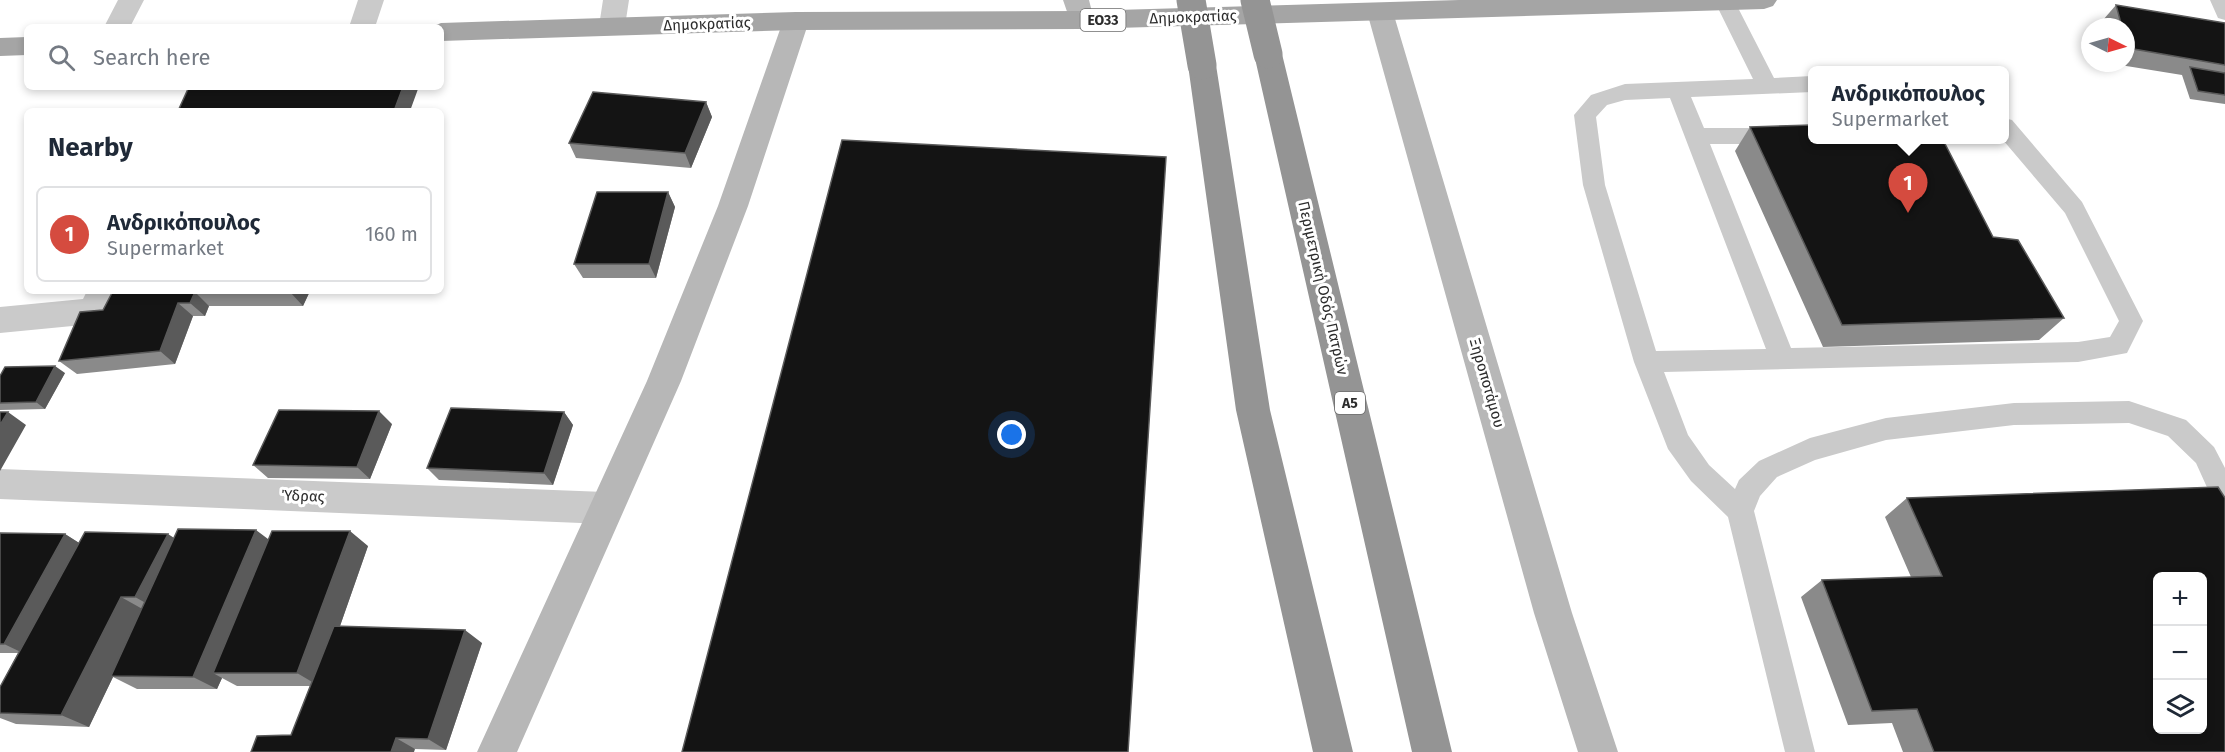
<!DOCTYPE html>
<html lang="en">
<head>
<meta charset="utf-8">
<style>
  :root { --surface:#fff; --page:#f6f6f7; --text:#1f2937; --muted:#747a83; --line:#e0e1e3; --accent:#d54b3f }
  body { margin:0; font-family:"Fira Sans",sans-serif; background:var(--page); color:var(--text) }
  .controls { position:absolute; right:18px; bottom:18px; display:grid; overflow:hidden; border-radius:9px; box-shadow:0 3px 9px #0003 }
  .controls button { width:54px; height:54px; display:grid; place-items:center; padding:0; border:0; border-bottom:2px solid var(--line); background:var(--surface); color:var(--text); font:30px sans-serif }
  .compass { position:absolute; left:2081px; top:18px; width:54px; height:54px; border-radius:50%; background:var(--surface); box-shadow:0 3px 9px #0003; rotate:95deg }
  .you { position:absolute; left:1012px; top:435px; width:21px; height:21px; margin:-15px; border:4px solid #fff; border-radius:50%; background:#1a73e8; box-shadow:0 0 0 9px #1a73e833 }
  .badge { display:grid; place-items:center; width:39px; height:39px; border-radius:50%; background:var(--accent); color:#fff; font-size:20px; font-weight:700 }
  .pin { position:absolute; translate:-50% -50px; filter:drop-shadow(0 2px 3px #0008) }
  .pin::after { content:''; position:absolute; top:32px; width:21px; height:18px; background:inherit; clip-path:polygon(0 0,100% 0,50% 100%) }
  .popup { position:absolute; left:1808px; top:66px; width:201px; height:78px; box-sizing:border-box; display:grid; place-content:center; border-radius:9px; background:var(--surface); filter:drop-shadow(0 2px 4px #0005); font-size:20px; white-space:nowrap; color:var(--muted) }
  .popup b { font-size:22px; color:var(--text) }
  .popup::after { content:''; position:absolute; left:50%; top:100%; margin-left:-12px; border:12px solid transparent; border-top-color:var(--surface) }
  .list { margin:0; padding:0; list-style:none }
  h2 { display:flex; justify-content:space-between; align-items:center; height:78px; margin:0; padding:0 24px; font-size:26px }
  h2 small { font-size:20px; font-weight:400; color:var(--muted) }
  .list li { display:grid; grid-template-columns:39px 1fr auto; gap:18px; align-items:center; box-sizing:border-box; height:96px; margin:0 12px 12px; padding:0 12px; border:2px solid var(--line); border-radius:9px }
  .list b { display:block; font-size:22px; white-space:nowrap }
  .list p { margin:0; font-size:20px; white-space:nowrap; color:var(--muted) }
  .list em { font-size:20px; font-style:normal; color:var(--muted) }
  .icon { flex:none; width:33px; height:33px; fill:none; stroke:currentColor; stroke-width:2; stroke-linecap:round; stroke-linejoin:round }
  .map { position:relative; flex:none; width:2225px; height:752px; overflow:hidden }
  .search { position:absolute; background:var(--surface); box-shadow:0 3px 9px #0003; left:24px; top:24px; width:420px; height:66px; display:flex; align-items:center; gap:15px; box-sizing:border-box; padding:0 21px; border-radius:9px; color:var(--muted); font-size:22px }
  .panel { position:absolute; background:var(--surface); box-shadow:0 3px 9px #0003; left:24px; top:108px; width:420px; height:186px; border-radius:9px }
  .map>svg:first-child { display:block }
</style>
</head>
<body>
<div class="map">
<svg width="2225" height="752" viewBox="0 0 2225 752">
  <rect width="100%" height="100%" fill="#fff"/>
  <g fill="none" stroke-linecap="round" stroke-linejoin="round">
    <path fill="#cacaca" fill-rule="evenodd" d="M1714 0H1734L1774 78 1812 76V92L1691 97 1704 128H1812V140H1821L1812 144H1710L1791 348 2078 342 2110 337 2119 321 2065 213 2003 140 2004 118 2012 120 2082 202 2143 321 2127 353 2078 362 1664 372 1688 435 1709 465 1735 489 1739 480 1759 461 1810 438 1886 418 2014 403 2129 401 2186 420 2214 447 2225 468V508L2215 505 2196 463 2168 436 2129 423 2014 425 1886 440 1815 460 1777 477 1760 496 1754 511 1815 752H1785L1728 517 1691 481 1668 449 1634 362 1583 185 1574 115 1591 95 1625 84 1753 79ZM1670 98 1766 349 1656 351 1605 185 1596 117 1607 105 1625 100Z
      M2210 0H2225V20L2218 18Z"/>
    <path fill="#cacaca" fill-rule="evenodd" d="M118 0H144L130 27H104Z
      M358 0H384L375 27H349Z
      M603 0H629L625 26 621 32 612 35 603 32 599 26Z
      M87 291H119L104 320 93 324 0 333V307L83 299Z
      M0 469 605 492 617 497 623 508 617 519 605 524 0 499Z"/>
    <path fill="#b7b7b7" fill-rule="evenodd" d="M1063 0H1089L1094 20 1090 26 1081 29 1072 26Z
      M1380 3 1389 6 1393 12 1572 613 1618 752H1578L1534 613 1367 12 1371 6Z
      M796 12 805 15 809 21 748 206 681 381 517 752H477L647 381 718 206 783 21 787 15Z"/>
    <path fill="#a5a5a5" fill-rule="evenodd" d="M1459 0H1777L1773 6 1764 9 1081 29 796 30 441 41V27H431L441 23 796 12 1081 11Z
      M27 37V55L0 56V38Z"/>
    <path fill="#949494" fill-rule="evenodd" d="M1268 45 1278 47 1282 54 1452 752H1412L1254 54 1258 47Z
      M1202 55 1212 58 1216 65 1270 410 1353 752H1313L1236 410 1188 65 1192 58Z"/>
    <path stroke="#949494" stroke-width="29" d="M1191 0 1202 65
      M1255 0 1268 54"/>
  </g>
  <path fill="#8a8a8a" d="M2116 5 2225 23V104L2190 99 2182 75 2114 64 2126 63V27H2105L2103 20Z
    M706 102 712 117 691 168 576 158 569 143Z
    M1750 127 1993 237 2064 318 2039 340 1823 347 1735 151Z
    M668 192 675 207 656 278H583L574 264Z
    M113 291H310L303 306H209L205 316H193L175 364 77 374 59 361 103 310Z
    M65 373 45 409 0 410V376Z
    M564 412 573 425 553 485 439 480 427 468Z
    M392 424 370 479 268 478 253 465Z
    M1907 498 2225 752H1903L1892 723 1848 725 1801 597 1822 580 1911 577 1885 517Z
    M0 533 65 534 79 543 174 538 268 539 368 546 340 626 482 643 446 750 415 749 291 735 310 686H237L222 678 217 689H137L113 677 89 727 16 724 0 718V687L18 653H0Z"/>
  <path fill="#5a5a5a" d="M403 87H417L418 89 410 111H394Z
    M706 102 712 117 691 168 685 153Z
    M668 192 675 207 656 278 649 264Z
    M291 291H310L303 306 290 292Z
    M195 292 209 306 205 316 190 303Z
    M178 303 193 316 175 364 160 351Z
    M55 366 65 373 45 409 36 402Z
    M379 411 392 424 370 479 357 467Z
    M8 412 26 425 0 471V425Z
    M564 412 573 425 553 485 544 473Z
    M256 530 276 545 213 673 222 678 217 689 193 677Z
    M350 531 368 546 319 686 297 673Z
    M65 534 84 546 25 654 4 644Z
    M168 534 191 549 160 611 135 597Z
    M121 597 146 611 111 676 113 677 89 727 61 715Z
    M465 630 482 643 446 750 428 739Z
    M396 738 415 749 414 752H391Z"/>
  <path fill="#141414" stroke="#5a5a5a" stroke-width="1.5" fill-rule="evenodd" d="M2116 5 2225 23V65L2128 48 2126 40V27H2122Z
    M2190 67 2225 73V95L2198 91Z
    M228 87H403L394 111H178L188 89Z
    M593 92 706 102 685 153 569 143Z
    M1812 125V140H1943L1993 237 2018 240 2064 318 1842 325 1750 127Z
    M842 140 1166 157 1128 752H682Z
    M597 192H668L649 264H574Z
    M113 291H291L290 292H195L190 303H178L160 351 59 361 80 312 103 310Z
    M55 366 36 402 0 403V376L5 367Z
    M451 408 564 412 544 473 427 468Z
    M279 410 379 411 357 467 253 465Z
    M0 412H8L0 425Z
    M2218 487 2225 498V752H1934L1917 709 1872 711 1822 580 1942 576 1907 498ZM2157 576H2202V729H2157Z
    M178 529 256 530 193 677 111 676Z
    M272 531H350L297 673H213Z
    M85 532 168 534 135 597H121L61 715 0 713V687Z
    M0 533 65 534 4 644H0Z
    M334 626 465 630 428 739 396 738 391 752H251L257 736 291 735Z"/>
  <g text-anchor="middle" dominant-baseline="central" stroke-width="6" stroke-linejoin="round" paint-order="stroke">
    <g fill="#fff" stroke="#6c6c6c" stroke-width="1.5">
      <rect x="1080.5" y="9" width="45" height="22" rx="4.5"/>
      <rect x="1335" y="392" width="30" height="22" rx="4.5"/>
    </g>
    <g font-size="14" font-weight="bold" fill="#2d2d2d">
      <text x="1103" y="20">ΕΟ33</text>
      <text x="1350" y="403">Α5</text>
    </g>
    <g font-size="15" fill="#2d2d2d" stroke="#fff">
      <text transform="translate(1193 17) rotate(-2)">Δημοκρατίας</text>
      <text transform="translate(707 24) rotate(-2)">Δημοκρατίας</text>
      <text transform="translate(1323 288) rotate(77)">Περιμετρική Οδός Πατρών</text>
      <text transform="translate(1487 383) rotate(74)">Ξηροποτάμου</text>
      <text transform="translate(303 496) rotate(2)">Ύδρας</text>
    </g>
  </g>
</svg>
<div class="controls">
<button>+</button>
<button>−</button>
<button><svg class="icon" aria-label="layers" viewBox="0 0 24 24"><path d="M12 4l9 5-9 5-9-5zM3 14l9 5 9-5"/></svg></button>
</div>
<svg class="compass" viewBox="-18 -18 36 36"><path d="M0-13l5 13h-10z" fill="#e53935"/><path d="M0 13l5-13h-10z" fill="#747a83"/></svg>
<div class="you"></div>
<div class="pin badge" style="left:1908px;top:213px">1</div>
<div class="popup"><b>Ανδρικόπουλος</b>Supermarket</div>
<div class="search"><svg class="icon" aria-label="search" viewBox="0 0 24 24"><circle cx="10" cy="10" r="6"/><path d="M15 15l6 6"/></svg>Search here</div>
<section class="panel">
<h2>Nearby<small></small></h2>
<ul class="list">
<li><span class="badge">1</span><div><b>Ανδρικόπουλος</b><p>Supermarket</p></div><em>160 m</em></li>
</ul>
</section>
</div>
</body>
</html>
